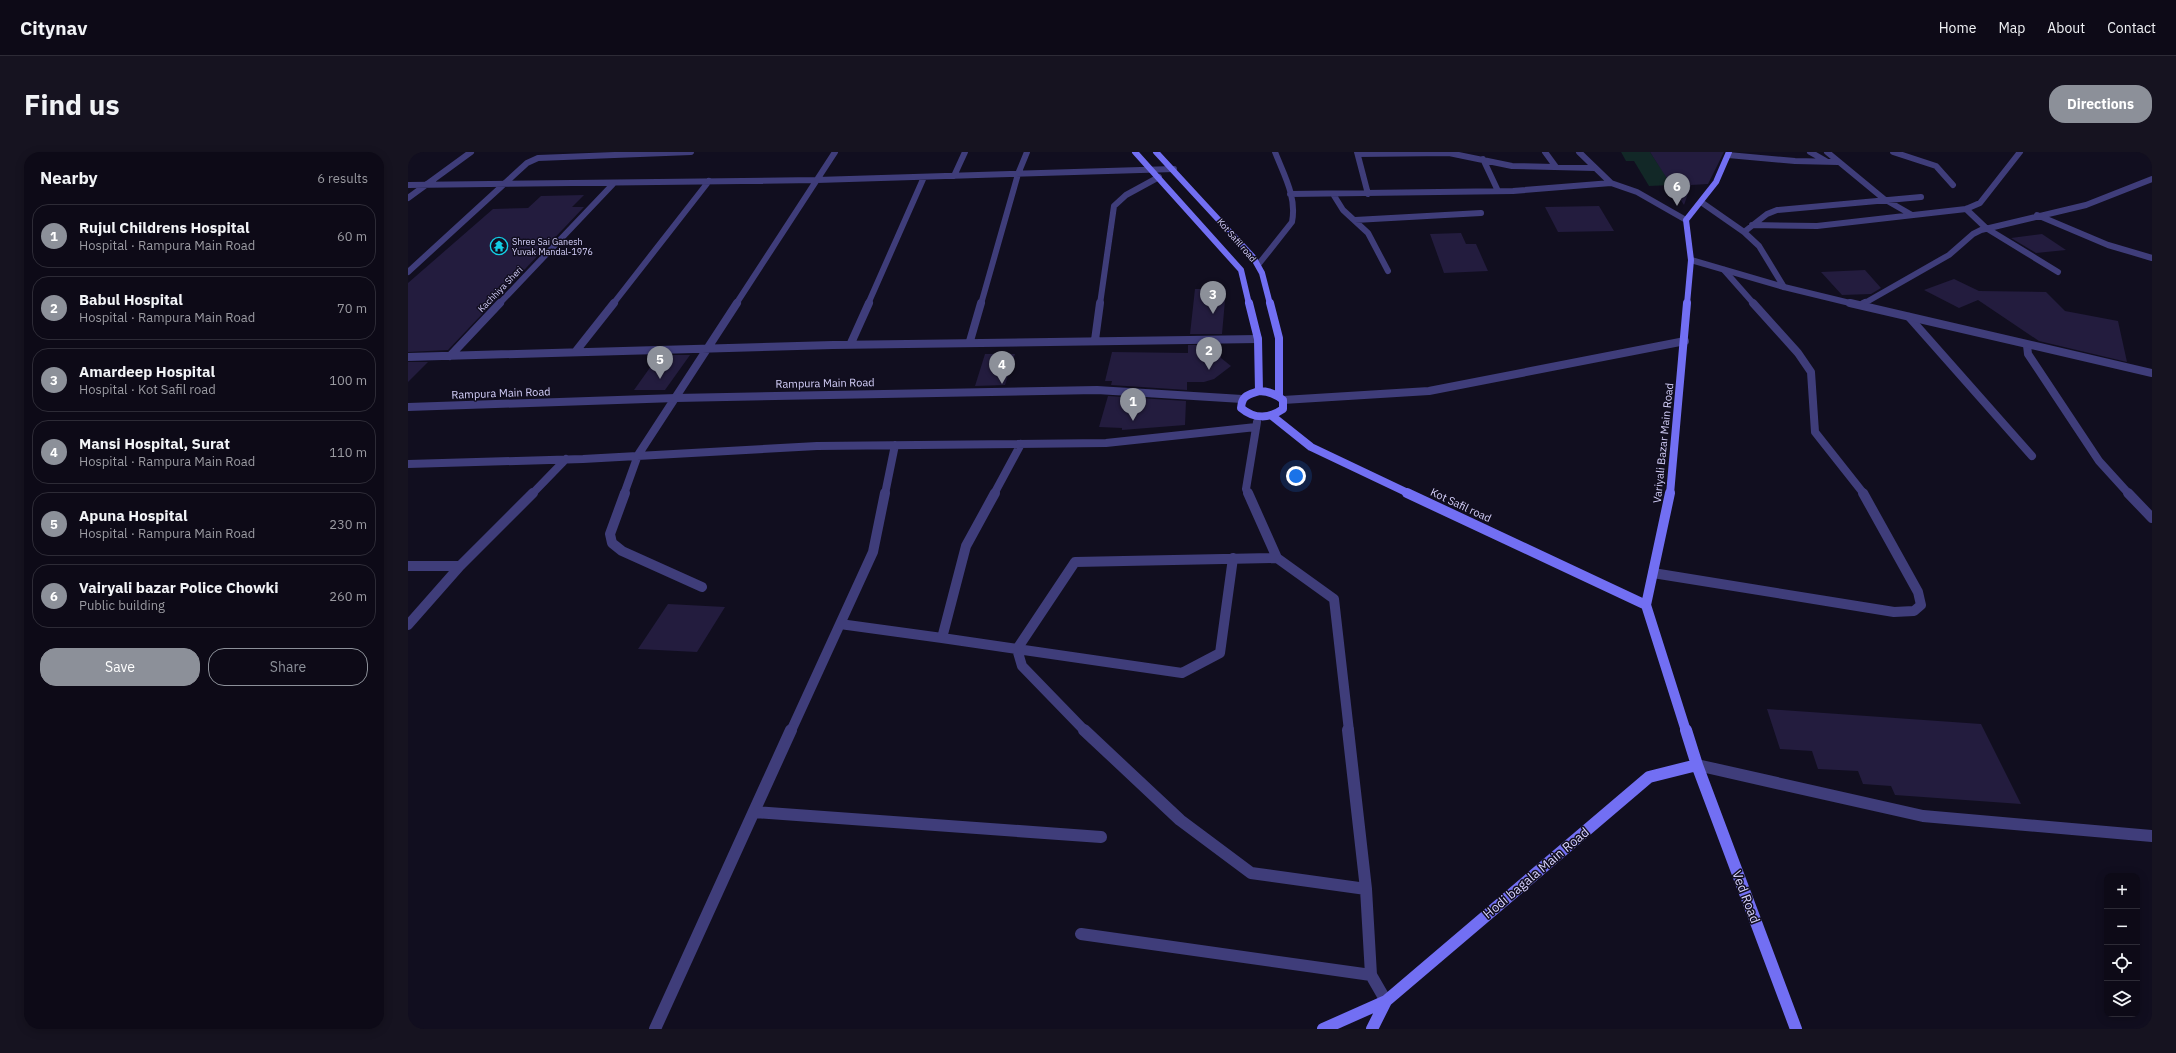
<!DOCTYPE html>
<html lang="en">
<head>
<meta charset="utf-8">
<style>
  :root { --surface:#0d0a17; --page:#161320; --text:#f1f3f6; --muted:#9a9aa1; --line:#2d2b36; --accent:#8c9099 }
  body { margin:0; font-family:"IBM Plex Sans",sans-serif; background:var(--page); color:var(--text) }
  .controls { position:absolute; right:12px; bottom:12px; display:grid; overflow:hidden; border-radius:8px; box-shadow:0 2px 10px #0003 }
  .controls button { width:36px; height:36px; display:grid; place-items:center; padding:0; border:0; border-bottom:1px solid var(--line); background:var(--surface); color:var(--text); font:20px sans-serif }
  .you { position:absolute; left:888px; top:324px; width:14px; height:14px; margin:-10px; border:3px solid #fff; border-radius:50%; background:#1a73e8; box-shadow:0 0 0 6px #1a73e833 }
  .badge { display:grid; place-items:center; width:26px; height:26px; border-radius:50%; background:var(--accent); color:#fff; font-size:13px; font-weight:700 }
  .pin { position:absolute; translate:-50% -33px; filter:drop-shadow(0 1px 2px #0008) }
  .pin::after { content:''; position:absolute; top:21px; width:14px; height:12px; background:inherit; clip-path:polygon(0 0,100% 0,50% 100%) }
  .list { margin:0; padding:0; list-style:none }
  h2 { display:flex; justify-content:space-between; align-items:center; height:52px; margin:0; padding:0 16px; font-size:17px }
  h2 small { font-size:13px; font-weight:400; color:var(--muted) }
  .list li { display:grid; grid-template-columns:26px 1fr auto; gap:12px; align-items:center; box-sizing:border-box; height:64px; margin:0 8px 8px; padding:0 8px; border:1px solid var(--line); border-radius:16px }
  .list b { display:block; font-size:15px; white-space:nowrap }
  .list p { margin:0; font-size:13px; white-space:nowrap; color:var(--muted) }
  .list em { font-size:13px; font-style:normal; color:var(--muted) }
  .actions { display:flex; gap:8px; padding:12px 16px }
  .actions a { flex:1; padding:9px 0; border:1px solid var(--accent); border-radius:16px; text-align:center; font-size:14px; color:var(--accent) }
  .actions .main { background:var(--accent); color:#fff }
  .icon { flex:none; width:22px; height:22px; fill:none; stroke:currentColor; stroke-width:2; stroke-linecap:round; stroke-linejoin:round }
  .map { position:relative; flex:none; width:1744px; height:877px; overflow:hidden; border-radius:16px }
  header { display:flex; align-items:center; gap:24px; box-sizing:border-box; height:56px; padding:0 20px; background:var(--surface); border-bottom:1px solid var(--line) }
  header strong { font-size:19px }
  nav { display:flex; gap:22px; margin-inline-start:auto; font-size:14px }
  .intro { display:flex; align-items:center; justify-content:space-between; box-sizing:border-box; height:96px; padding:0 24px }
  h1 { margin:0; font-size:28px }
  .button { padding:10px 18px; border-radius:16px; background:var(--accent); color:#fff; font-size:14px; font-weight:700 }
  main { display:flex; gap:24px; padding:0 24px }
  aside { flex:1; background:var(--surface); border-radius:16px; box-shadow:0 2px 10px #0003 }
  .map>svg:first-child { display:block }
</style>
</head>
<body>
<header>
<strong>Citynav</strong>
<nav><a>Home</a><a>Map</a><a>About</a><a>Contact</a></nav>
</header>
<div class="intro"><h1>Find us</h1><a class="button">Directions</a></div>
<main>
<aside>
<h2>Nearby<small>6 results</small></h2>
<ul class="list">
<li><span class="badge">1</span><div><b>Rujul Childrens Hospital</b><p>Hospital · Rampura Main Road</p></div><em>60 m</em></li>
<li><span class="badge">2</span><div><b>Babul Hospital</b><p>Hospital · Rampura Main Road</p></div><em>70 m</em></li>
<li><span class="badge">3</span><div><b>Amardeep Hospital</b><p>Hospital · Kot Safil road</p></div><em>100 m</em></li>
<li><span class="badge">4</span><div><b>Mansi Hospital, Surat</b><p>Hospital · Rampura Main Road</p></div><em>110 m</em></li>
<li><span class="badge">5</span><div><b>Apuna Hospital</b><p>Hospital · Rampura Main Road</p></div><em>230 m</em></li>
<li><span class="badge">6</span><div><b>Vairyali bazar Police Chowki</b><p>Public building</p></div><em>260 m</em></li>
</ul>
<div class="actions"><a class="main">Save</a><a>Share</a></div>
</aside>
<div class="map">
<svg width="1744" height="877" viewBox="0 0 1744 877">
  <rect width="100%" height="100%" fill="#110e1f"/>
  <path fill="#122827" d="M1213 0H1242L1264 33 1241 34 1226 9H1218Z"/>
  <path fill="#231c3e" d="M1242 0H1316L1300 32 1283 33 1276 53Z
    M176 43 164 55H176L40 198 0 200V131L85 57 120 56 133 44Z
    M1191 54 1206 79 1150 80 1137 55Z
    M1053 81 1058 92H1068L1080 119 1036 121 1022 82Z
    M1634 82 1658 98 1628 101 1603 86Z
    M1457 118 1473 136 1463 142 1434 143 1413 120Z
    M1546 127 1571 139 1638 140 1657 159 1710 169 1719 210 1631 189 1570 148 1551 156 1516 138Z
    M787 137H818L814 182H782Z
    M780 193H813V206L823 214 806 227 796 230H779V238L703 233 704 229H697L704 200 780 201Z
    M577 202H607L597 233 567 234Z
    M251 203H282L257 238H226Z
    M0 210H20L0 230Z
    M700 244 778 249 777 273 714 278V276L691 275Z
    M260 452 317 455 289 500 230 497Z
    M1359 557 1573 572 1613 652 1487 643 1483 634 1455 632 1450 619 1410 617 1404 599 1372 597Z"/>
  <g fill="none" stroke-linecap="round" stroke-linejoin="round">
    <path stroke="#3f3d7a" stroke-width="6" d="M949 0 960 42
      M1137 0 1148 15
      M1171 0 1203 31
      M1402 0 1418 9
      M1419 0 1476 47 1504 63
      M1485 0 1528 14 1545 33
      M950 2 1041 1 1104 14 1187 16
      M1320 3 1387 9 1430 10
      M1075 7 1090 39
      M546 24 557 0
      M0 33 409 28 766 17
      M882 42 1105 39 1203 31 1229 40 1278 68
      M925 42 935 58 960 81 980 119
      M0 46 63 0
      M1293 50 1336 80 1351 94 1376 135
      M1558 57 1578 76 1650 120
      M1629 63 1700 93 1744 106
      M947 68 1073 61
      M1344 73 1409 74 1558 57 1572 51 1612 0
      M1336 80 1359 62 1369 58 1513 45
      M850 113 884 70C889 45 876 23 867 0
      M1316 118 1346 152
      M0 120 119 11 130 6 283 0
      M91 152 206 31
      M205 152 301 29
      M328 152 427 0
      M460 152 516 25
      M573 152 610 22 619 0
      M692 152 706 54 718 43 751 25
      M1455 152 1541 103 1565 82 1573 78 1678 53 1744 27"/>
    <path stroke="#3f3d7a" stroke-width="8" d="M1345 151 1390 201 1403 220 1407 280 1456 342
      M1455 152 1457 151
      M1501 165 1624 304
      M687 188 692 151
      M562 189 573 151
      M443 191 461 151
      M1619 193 1620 202 1691 309 1721 342
      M168 199 206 151
      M42 204 92 151
      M0 205 425 193 850 187
      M875 248 1021 239 1277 189
      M0 312 175 307 409 294 698 291 848 275
      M124 342 158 307
      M216 342 230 303 329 151
      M477 342 487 293
      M586 342 613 292
      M840 342 838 337 849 270"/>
    <path stroke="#3f3d7a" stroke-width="10" d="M217 341 202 382 204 391 214 399 294 435
      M840 341 869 406 926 447 941 579
      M1720 341 1744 366
      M0 414H52
      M1245 421 1486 460 1506 459 1513 453 1510 440 1455 341
      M432 472 534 486 558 394 587 341
      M0 473 52 414 125 341
      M534 486 609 497 667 410 869 406
      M383 579 465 400 477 341
      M677 579 614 514 609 497 774 521 812 501 825 406"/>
    <path stroke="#3f3d7a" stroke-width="12" d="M676 578 772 668 843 721 958 737
      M940 578 958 737 963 823 978 849
      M1289 613 1515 664 1744 684
      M346 660 693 685
      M673 782 963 823
      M247 877 383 578"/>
    <path stroke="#3f3d7a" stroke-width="6" d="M1283 108 1376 135 1446 152"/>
    <path stroke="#3f3d7a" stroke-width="8" d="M1442 151 1744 221
      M0 255 268 246 689 238 834 247"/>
    <path stroke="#726ff3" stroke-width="6" d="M727 0 833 118 841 152
      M748 0 845 105 854 121 862 152
      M1279 152 1283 108 1278 68 1308 30 1321 0"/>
    <path stroke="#726ff3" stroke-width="8" d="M841 151 850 187 851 239
      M862 151 871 186V244
      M851 239C861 239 868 242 875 248V257C861 267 846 267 833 256 834 243 840 243 851 239Z
      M864 264 903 295 1002 342
      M1262 342 1279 151"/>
    <path stroke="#726ff3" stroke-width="10" d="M999 341 1238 453
      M1262 341 1238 453 1278 579"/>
    <path stroke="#726ff3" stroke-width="12" d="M1278 578 1289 613 1388 877
      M915 877 978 849 1241 625 1289 613
      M964 877 978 849"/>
  </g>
  <defs>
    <symbol id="temple-ring" viewBox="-11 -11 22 22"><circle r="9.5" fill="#110e1f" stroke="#13cee4" stroke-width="1.5"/><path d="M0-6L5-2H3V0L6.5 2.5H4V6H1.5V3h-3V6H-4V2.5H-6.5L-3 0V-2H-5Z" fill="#13cee4"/></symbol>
  </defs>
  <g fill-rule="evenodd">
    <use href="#temple-ring" x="81" y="84" width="20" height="20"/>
  </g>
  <g text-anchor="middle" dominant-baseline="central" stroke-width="3" stroke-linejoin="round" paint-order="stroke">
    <g font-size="9" fill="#d5d0fb" stroke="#110e1f">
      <text transform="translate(829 88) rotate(49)">Kot Safil road</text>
      <text transform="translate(92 137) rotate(-46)">Kachhiya Sheri</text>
    </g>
    <g font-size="9" fill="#d5d0fb" stroke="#110e1f" text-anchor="start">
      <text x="104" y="89">Shree Sai Ganesh<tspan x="104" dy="10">Yuvak Mandal-1976</tspan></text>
    </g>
    <g font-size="11" fill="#d5d0fb" stroke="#110e1f">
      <text transform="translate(417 231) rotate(-1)">Rampura Main Road</text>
      <text transform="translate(93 241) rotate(-2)">Rampura Main Road</text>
      <text transform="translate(1255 291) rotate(-84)">Variyali Bazar Main Road</text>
      <text transform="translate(1053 353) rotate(25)">Kot Safil road</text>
    </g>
    <g font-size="13" fill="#d5d0fb" stroke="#110e1f">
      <text transform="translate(1128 721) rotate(-40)">Hodi bagala Main Road</text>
      <text transform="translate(1338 745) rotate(69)">Ved Road</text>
    </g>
  </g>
</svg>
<div class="controls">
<button>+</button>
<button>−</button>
<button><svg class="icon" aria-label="locate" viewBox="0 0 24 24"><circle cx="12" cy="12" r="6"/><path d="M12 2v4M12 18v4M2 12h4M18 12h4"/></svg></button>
<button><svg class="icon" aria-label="layers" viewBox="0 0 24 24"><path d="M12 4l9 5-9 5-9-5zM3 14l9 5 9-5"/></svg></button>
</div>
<div class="you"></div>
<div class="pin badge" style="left:725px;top:269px">1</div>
<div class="pin badge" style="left:801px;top:218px">2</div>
<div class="pin badge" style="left:805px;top:162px">3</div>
<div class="pin badge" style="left:594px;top:232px">4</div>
<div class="pin badge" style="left:252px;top:227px">5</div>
<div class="pin badge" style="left:1269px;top:54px">6</div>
</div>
</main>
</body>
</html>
